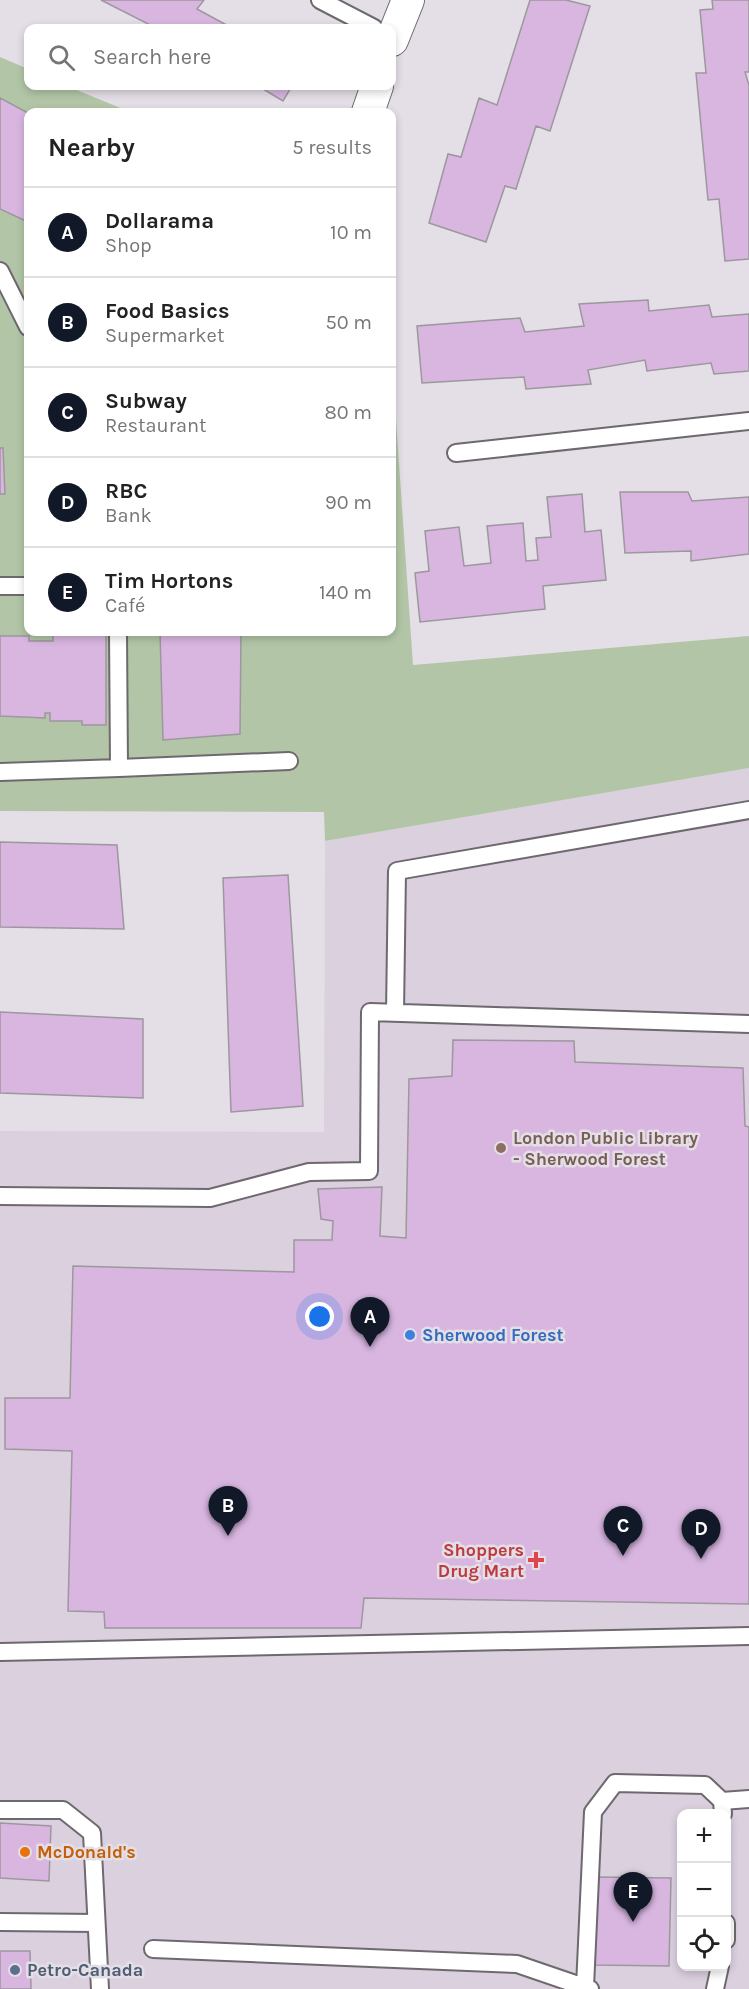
<!DOCTYPE html>
<html lang="en">
<head>
<meta charset="utf-8">
<style>
  :root { --surface:#fff; --page:#f2f2f2; --text:#222; --muted:#767676; --line:#e0e0e0; --accent:#111827 }
  body { margin:0; font-family:Karla,sans-serif; background:var(--page); color:var(--text) }
  .controls { position:absolute; right:18px; bottom:18px; display:grid; overflow:hidden; border-radius:12px; box-shadow:0 3px 9px #0003 }
  .controls button { width:54px; height:54px; display:grid; place-items:center; padding:0; border:0; border-bottom:2px solid var(--line); background:var(--surface); color:var(--text); font:30px sans-serif }
  .you { position:absolute; left:320px; top:1317px; width:21px; height:21px; margin:-15px; border:4px solid #fff; border-radius:50%; background:#1a73e8; box-shadow:0 0 0 9px #1a73e833 }
  .badge { display:grid; place-items:center; width:39px; height:39px; border-radius:50%; background:var(--accent); color:#fff; font-size:20px; font-weight:700 }
  .pin { position:absolute; translate:-50% -50px; filter:drop-shadow(0 2px 3px #0008) }
  .pin::after { content:''; position:absolute; top:32px; width:21px; height:18px; background:inherit; clip-path:polygon(0 0,100% 0,50% 100%) }
  .list { margin:0; padding:0; list-style:none }
  h2 { display:flex; justify-content:space-between; align-items:center; height:78px; margin:0; padding:0 24px; font-size:26px }
  h2 small { font-size:20px; font-weight:400; color:var(--muted) }
  .list li { display:grid; grid-template-columns:39px 1fr auto; gap:18px; align-items:center; box-sizing:border-box; height:90px; padding:0 24px; border-top:2px solid var(--line) }
  .list b { display:block; font-size:22px; white-space:nowrap }
  .list p { margin:0; font-size:20px; white-space:nowrap; color:var(--muted) }
  .list em { font-size:20px; font-style:normal; color:var(--muted) }
  .icon { flex:none; width:33px; height:33px; fill:none; stroke:currentColor; stroke-width:2; stroke-linecap:round; stroke-linejoin:round }
  .map { position:relative; flex:none; width:749px; height:1989px; overflow:hidden }
  .search { position:absolute; background:var(--surface); box-shadow:0 3px 9px #0003; left:24px; top:24px; width:372px; height:66px; display:flex; align-items:center; gap:15px; box-sizing:border-box; padding:0 21px; border-radius:12px; color:var(--muted); font-size:22px }
  .panel { position:absolute; background:var(--surface); box-shadow:0 3px 9px #0003; left:24px; top:108px; width:372px; height:528px; border-radius:12px }
  .map>svg:first-child { display:block }
</style>
</head>
<body>
<div class="map">
<svg width="749" height="1989" viewBox="0 0 749 1989">
  <rect width="100%" height="100%" fill="#e4dee6"/>
  <path fill="#dbd0de" fill-rule="evenodd" d="M749 768V1989H0V1131L324 1132 325 841ZM682 1814H726V1966H682Z"/>
  <path fill="#b2c6a7" d="M0 57 28 69V86H67L130 112H28V632H392V362L413 665 749 636V768L325 841 324 812 0 811Z"/>
  <path fill="#d8b6e0" stroke="#9d979e" stroke-width="1.5" d="M101 0H204L197 9 232 28H156Z
    M530 0H566L590 6 550 131 536 126 516 189 505 186 486 242 429 223 448 154 461 157 479 98 497 105Z
    M712 0H749V72H745L749 85V259L725 261 719 199 708 200 696 73H706L700 10 713 9Z
    M258 86H292L283 101Z
    M0 98 28 113V222L0 209Z
    M648 300 649 311 709 305 712 317 749 314V371L714 374 711 363 647 371 645 360 588 370 591 384 526 389 524 377 422 383 417 326 520 318 525 332 584 326 579 304Z
    M0 448H3L5 494H0Z
    M620 492H688L692 501 749 497V554L691 561V551L625 553Z
    M582 494 585 532 601 530 606 580 543 586 545 609 420 622 415 573 429 571 425 531 459 527 464 566 491 563 487 526 523 523 526 561 538 560 536 538 551 537 547 497Z
    M160 632H241L240 734 163 740Z
    M106 634V725H82V721H50V713H45V718L0 716V636H29V641H53V635Z
    M0 842 117 845 124 929 0 927Z
    M288 875 303 1106 231 1112 223 878Z
    M0 1012 143 1019V1098L0 1093Z
    M453 1040 574 1041 575 1062 743 1068 745 1126 749 1127V1604L364 1598 361 1628H105L104 1612 68 1611 72 1451 5 1449V1398H70L73 1266 294 1272V1240H332L333 1221 321 1219 318 1189 382 1187 380 1236 406 1238 409 1079 452 1076Z
    M0 1823 51 1826 49 1881 0 1878Z
    M596 1877 671 1878 669 1966 595 1965Z
    M0 1951H30L31 1989H0Z"/>
  <g fill="none" stroke-linecap="round" stroke-linejoin="round">
    <defs>
      <path id="service" d="M320 0 374 28
        M0 271 28 327
        M456 453 749 421
        M0 586H28
        M118 632 119 768 289 761
        M0 772 119 768
        M395 1013 397 871 749 810
        M0 1196 210 1198 309 1172 369 1171 370 1012 749 1024
        M0 1652 749 1636
        M0 1810H63L92 1833 100 1989
        M723 1814 722 1801 749 1799
        M0 1922 96 1923
        M726 1923V1940
        M153 1949 517 1964 590 1989
        M585 1987 593 1812 615 1783 705 1785 722 1801
        M715 1989 720 1966"/>
      <path id="minor" d="M392 40 408 0
        M368 112 377 86"/>
    </defs>
    <use href="#service" stroke="#6e686f" stroke-width="20"/>
    <use href="#minor" stroke="#6e686f" stroke-width="34"/>
    <use href="#service" stroke="#fff" stroke-width="16"/>
    <use href="#minor" stroke="#fff" stroke-width="32"/>
  </g>
  <circle fill="#8d6e63" stroke="#e4dee6" stroke-width="2" cx="501" cy="1148" r="6"/>
  <circle fill="#3f7fe0" stroke="#e4dee6" stroke-width="2" cx="410" cy="1335" r="6"/>
  <path fill="#e0444e" stroke="#e4dee6" stroke-width="2" d="M533 1551h6v6h6v6h-6v6h-6v-6h-6v-6h6z"/>
  <circle fill="#e8710a" stroke="#e4dee6" stroke-width="2" cx="25" cy="1852" r="6"/>
  <circle fill="#5c6f8a" stroke="#e4dee6" stroke-width="2" cx="15" cy="1970" r="6"/>
  <g text-anchor="middle" dominant-baseline="central" stroke-width="5" stroke-linejoin="round" paint-order="stroke">
    <g font-size="18" font-weight="bold" fill="#785e54" stroke="#e4dee6" text-anchor="start">
      <text x="513" y="1138">London Public Library<tspan x="513" dy="21">- Sherwood Forest</tspan></text>
    </g>
    <g font-size="18" font-weight="bold" fill="#366cbe" stroke="#e4dee6" text-anchor="start">
      <text x="422" y="1335">Sherwood Forest</text>
    </g>
    <g font-size="18" font-weight="bold" fill="#be3a42" stroke="#e4dee6" text-anchor="end">
      <text x="524" y="1550">Shoppers<tspan x="524" dy="21">Drug Mart</tspan></text>
    </g>
    <g font-size="18" font-weight="bold" fill="#c56008" stroke="#e4dee6" text-anchor="start">
      <text x="37" y="1852">McDonald's</text>
    </g>
    <g font-size="18" font-weight="bold" fill="#4e5e75" stroke="#e4dee6" text-anchor="start">
      <text x="27" y="1970">Petro-Canada</text>
    </g>
  </g>
</svg>
<div class="controls">
<button>+</button>
<button>−</button>
<button><svg class="icon" aria-label="locate" viewBox="0 0 24 24"><circle cx="12" cy="12" r="6"/><path d="M12 2v4M12 18v4M2 12h4M18 12h4"/></svg></button>
</div>
<div class="you"></div>
<div class="pin badge" style="left:370px;top:1347px">A</div>
<div class="pin badge" style="left:228px;top:1536px">B</div>
<div class="pin badge" style="left:623px;top:1556px">C</div>
<div class="pin badge" style="left:701px;top:1559px">D</div>
<div class="pin badge" style="left:633px;top:1922px">E</div>
<div class="search"><svg class="icon" aria-label="search" viewBox="0 0 24 24"><circle cx="10" cy="10" r="6"/><path d="M15 15l6 6"/></svg>Search here</div>
<section class="panel">
<h2>Nearby<small>5 results</small></h2>
<ul class="list">
<li><span class="badge">A</span><div><b>Dollarama</b><p>Shop</p></div><em>10 m</em></li>
<li><span class="badge">B</span><div><b>Food Basics</b><p>Supermarket</p></div><em>50 m</em></li>
<li><span class="badge">C</span><div><b>Subway</b><p>Restaurant</p></div><em>80 m</em></li>
<li><span class="badge">D</span><div><b>RBC</b><p>Bank</p></div><em>90 m</em></li>
<li><span class="badge">E</span><div><b>Tim Hortons</b><p>Café</p></div><em>140 m</em></li>
</ul>
</section>
</div>
</body>
</html>
